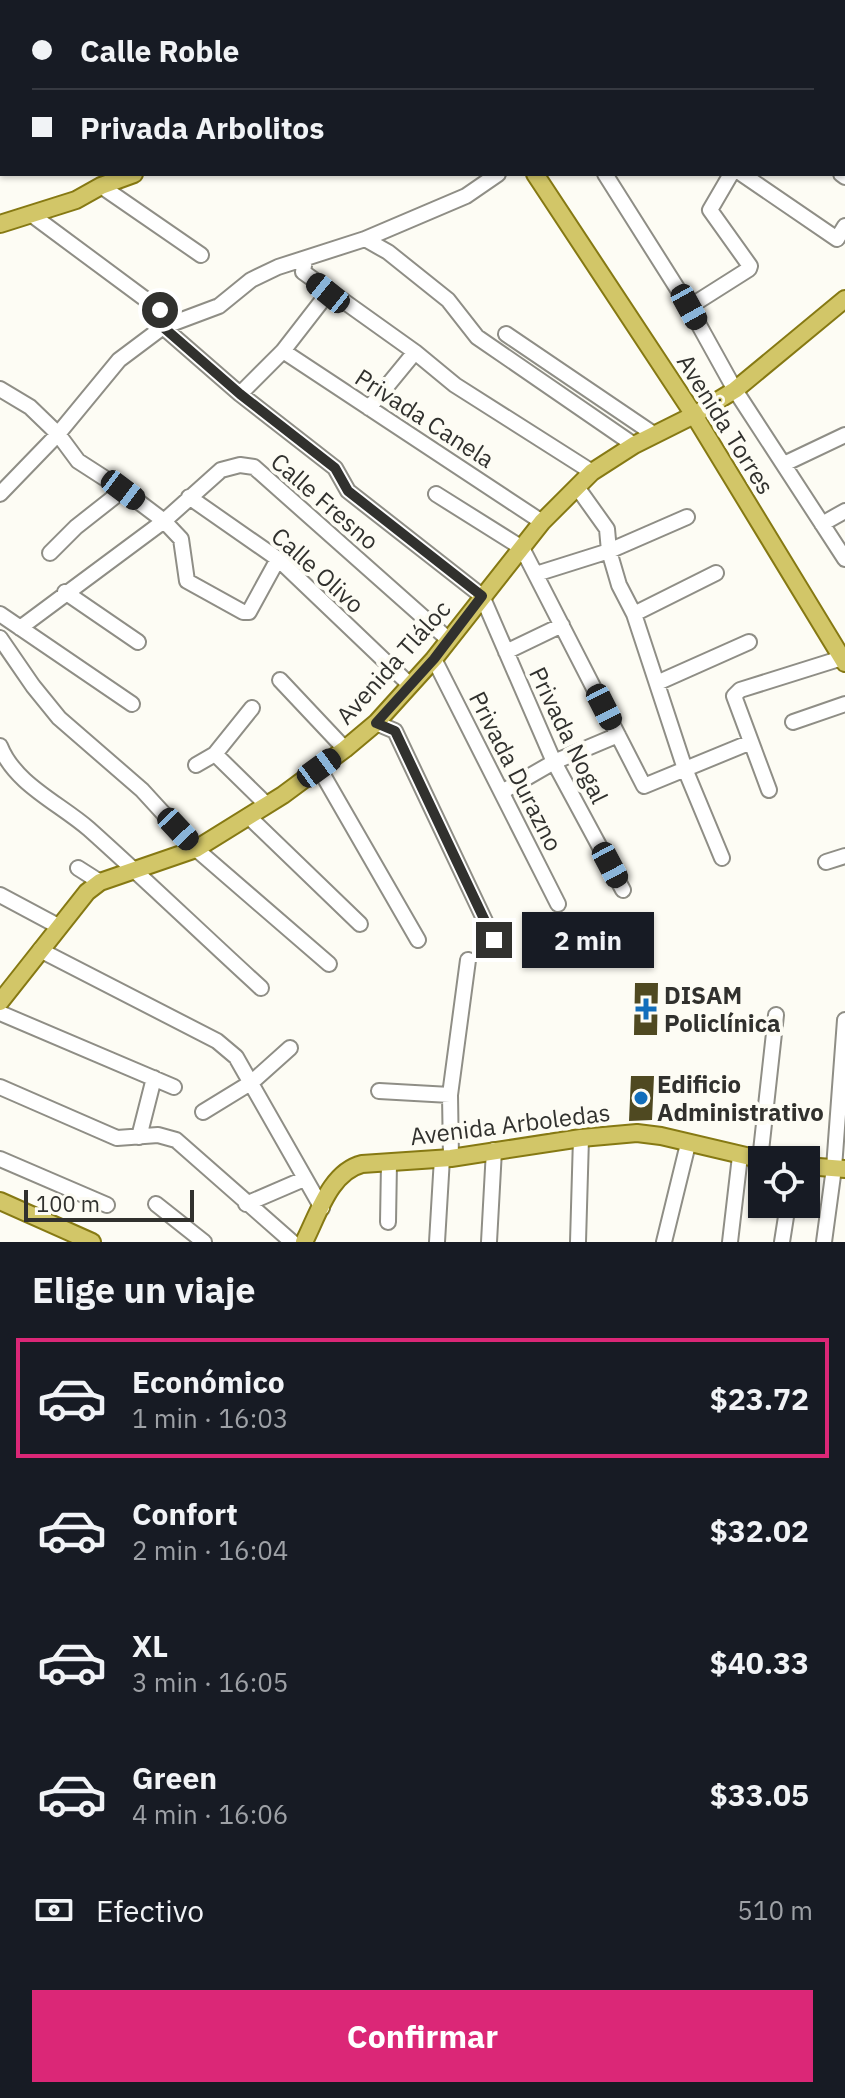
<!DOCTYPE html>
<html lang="es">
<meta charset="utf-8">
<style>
body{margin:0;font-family:"IBM Plex Sans",sans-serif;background:#20242c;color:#f1f3f6;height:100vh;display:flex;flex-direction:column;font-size:30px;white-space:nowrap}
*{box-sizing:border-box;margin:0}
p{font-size:26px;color:#9ea1a6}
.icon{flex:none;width:44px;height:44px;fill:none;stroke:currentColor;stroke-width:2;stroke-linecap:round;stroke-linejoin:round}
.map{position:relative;height:1242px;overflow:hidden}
.panel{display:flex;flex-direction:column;background:#171b24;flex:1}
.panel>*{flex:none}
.guide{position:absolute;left:0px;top:0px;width:846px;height:176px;box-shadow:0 2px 6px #0004;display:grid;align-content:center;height:176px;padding:0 32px;background:#171b24}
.tools{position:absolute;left:748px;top:1146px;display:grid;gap:16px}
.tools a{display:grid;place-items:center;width:72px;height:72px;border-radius:0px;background:#171b24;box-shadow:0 2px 6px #0004;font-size:40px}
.scale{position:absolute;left:24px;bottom:20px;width:170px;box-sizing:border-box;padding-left:8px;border:4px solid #31312e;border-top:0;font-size:22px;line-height:28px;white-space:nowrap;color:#31312e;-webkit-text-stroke:6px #fdfcf4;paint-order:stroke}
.end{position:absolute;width:36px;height:36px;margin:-18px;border:10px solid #31312e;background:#fff;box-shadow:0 0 0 4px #fff}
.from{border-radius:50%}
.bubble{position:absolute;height:56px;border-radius:0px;background:#171b24;box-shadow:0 2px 6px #0004;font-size:26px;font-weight:800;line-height:56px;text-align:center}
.car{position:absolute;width:24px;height:48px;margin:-24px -12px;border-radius:10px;box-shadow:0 0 6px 2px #0007;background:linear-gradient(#222 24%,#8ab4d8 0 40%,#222 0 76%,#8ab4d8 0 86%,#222 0)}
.guide b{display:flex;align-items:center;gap:28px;height:76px;font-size:30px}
.guide b+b{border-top:2px solid #363941}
.guide i{width:20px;height:20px;background:#f1f3f6}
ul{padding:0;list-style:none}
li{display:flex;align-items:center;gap:24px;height:120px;margin:0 16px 12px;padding:0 16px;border:4px solid transparent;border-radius:0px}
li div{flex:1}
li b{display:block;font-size:30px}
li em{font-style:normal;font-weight:800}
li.current{border-color:#db2777}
li>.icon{width:72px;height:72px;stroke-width:1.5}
h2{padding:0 32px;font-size:36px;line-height:96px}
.pay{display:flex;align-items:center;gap:20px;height:88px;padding:0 32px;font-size:30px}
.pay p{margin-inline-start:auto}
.action{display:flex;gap:16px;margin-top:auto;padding:16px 32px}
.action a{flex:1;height:92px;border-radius:0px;background:#db2777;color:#fff;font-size:32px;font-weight:800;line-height:92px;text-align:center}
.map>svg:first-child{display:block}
.building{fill:#4f4921}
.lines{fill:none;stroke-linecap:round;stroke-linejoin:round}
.minor-casing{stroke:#8f8e86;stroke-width:18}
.major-casing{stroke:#867913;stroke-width:20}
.minor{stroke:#fff;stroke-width:14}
.major{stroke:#d2c668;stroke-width:16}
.route{stroke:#31312e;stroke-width:10}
.poi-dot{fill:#126ebb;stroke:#fdfcf4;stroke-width:3}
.labels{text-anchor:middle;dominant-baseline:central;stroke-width:8;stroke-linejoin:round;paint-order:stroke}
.street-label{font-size:24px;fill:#31312e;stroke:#fdfcf4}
.poi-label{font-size:24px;font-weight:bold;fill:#31312e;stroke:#fdfcf4;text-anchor:start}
</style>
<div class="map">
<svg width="845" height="1242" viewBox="0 0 845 1242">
<rect width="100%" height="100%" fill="#fdfcf4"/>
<path class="building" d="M635 983H658L657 1035H634Z
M631 1076H654L652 1120 629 1121Z"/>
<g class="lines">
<defs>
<path id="minor" d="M176 0 177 2
M240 0 241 2
M494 0 495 2
M506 0V2
M580 0V2
M662 0 663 2
M287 2 291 0
M844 64H845
M605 174 689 307 735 390 845 559
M742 174 837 239 845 226
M841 174 845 177
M101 186 201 255
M32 215 160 310 163 327 240 394 335 468 348 491 482 596 554 762 623 890
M365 239 466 196 498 174
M305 259 303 272 415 352 455 385 592 472
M689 307 749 269 750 266 710 210 731 174
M506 334 655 435
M283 351 542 522
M0 389 30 407 58 434 78 461 123 490 164 521 181 539 187 581 243 612H249L278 559
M240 394 283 351 328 293
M369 408 415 352
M784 464 845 435
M577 487 607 529 609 551 619 585 634 614 685 769 722 858
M0 494 58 434 119 360 163 327 219 306 251 280 278 267 365 239 388 252 448 300 477 337 634 445
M436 494 522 548 644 786 751 742
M189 497 278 559 410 685
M822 524 845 511
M50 553 76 527 123 490
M536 574 609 551 687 517
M65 592 138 642
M0 614 132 704
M634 614 716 573
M20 628 164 521 221 470 240 465 254 467 449 640
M0 638 33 686 59 718 142 790 196 849 329 964
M506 652 562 625
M434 659 558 904
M280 680 345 749
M657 683 749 642
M793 722 845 704
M376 723 395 731 494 940
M0 746C15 784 59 803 89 829 147 881 203 935 261 988
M215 754 267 805
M196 765 215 754 252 708
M319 768 418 940
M769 790 734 696 740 690 842 658
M502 792 554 762 618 735
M248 816 360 924
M826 862 845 856
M78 868 100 882
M0 895 58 926
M40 950 217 1041 236 1057 322 1208
M0 1013 174 1087
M0 1087 117 1138 158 1135 176 1140 292 1242
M379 1091 450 1095
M203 1112 252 1082 290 1048
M139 1137 154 1078
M451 1158 450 1095 468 960
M0 1159 107 1205
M760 1160 776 1015
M156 1204 204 1242
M246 1204 304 1179
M388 1222 389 1163
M437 1242 442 1158
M489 1242 494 1150
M578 1242 581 1138
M664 1242 688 1144
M730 1242 740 1156
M782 1242 788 1204
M824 1242 834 1168 845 1020"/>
<path id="major" d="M423 0 424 2
M5 2 7 0
M753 2 759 0
M535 174 694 415 845 663
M0 224 76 200 101 186 134 174
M0 1002 87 892 100 882 196 849 283 795 345 749 376 723 434 659 542 522 592 472 634 445 694 415 735 390 845 299
M806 1166 845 1169
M0 1201 92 1242
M304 1242C318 1215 330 1172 362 1164L451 1158 581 1138 637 1133 661 1136 763 1160"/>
</defs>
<use href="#minor" class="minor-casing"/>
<use href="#major" class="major-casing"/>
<use href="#minor" class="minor"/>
<use href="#major" class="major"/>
</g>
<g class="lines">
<path class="route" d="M160 310 163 327 240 394 335 468 348 491 482 596 434 659 376 723 395 731 494 940"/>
</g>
<g class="poi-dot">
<path d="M642 997h8v8h8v8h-8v8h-8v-8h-8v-8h8z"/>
<circle cx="641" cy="1098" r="8"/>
</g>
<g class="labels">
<g class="street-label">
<text transform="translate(425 418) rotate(33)">Privada Canela</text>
<text transform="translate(726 424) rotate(58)">Avenida Torres</text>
<text transform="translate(325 501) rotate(41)">Calle Fresno</text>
<text transform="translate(318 570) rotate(42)">Calle Olivo</text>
<text transform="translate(393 662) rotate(-48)">Avenida Tláloc</text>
<text transform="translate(569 735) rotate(64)">Privada Nogal</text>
<text transform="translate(516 771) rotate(63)">Privada Durazno</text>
<text transform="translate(510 1124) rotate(-7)">Avenida Arboledas</text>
</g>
<g class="poi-label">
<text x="664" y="995">DISAM<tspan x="664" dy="28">Policlínica</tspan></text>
<text x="657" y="1084">Edificio<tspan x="657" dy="28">Administrativo</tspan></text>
</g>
</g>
</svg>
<div class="tools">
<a><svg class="icon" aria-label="locate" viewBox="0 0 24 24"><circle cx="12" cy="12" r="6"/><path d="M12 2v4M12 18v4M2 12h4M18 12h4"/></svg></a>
</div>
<div class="scale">100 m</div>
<i class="end from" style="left:160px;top:310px"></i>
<i class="end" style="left:494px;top:940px"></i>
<div class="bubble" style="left:522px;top:912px;width:132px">2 min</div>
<i class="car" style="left:328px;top:293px;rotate:309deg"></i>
<i class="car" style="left:689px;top:307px;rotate:151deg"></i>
<i class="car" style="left:123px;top:490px;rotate:127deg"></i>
<i class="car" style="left:604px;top:707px;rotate:153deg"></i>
<i class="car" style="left:319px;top:768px;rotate:54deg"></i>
<i class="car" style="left:178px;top:829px;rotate:137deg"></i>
<i class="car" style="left:610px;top:865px;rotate:152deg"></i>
<div class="guide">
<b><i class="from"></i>Calle Roble</b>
<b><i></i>Privada Arbolitos</b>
</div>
</div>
<section class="panel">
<h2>Elige un viaje</h2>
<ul>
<li class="current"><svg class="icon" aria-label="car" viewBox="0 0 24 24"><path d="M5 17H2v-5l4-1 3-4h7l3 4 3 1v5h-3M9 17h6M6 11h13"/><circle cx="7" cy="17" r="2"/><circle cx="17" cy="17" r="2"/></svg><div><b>Económico</b><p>1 min · 16:03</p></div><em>$23.72</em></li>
<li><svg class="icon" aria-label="car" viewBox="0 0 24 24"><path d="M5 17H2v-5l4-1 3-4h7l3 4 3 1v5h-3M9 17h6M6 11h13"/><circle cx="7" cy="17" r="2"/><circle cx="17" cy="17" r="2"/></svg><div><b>Confort</b><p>2 min · 16:04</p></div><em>$32.02</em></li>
<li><svg class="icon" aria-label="car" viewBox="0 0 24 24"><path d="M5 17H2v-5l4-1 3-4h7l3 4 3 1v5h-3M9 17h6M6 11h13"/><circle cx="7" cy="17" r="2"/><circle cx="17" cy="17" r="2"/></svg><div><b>XL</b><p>3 min · 16:05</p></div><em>$40.33</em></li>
<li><svg class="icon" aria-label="car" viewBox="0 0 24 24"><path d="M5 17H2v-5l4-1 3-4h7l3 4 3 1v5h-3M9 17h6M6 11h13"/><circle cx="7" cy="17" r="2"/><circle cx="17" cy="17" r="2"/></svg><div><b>Green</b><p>4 min · 16:06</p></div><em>$33.05</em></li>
</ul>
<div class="pay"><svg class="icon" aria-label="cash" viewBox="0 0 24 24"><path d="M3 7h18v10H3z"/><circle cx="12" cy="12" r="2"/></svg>Efectivo<p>510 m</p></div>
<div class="action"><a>Confirmar</a></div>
</section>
